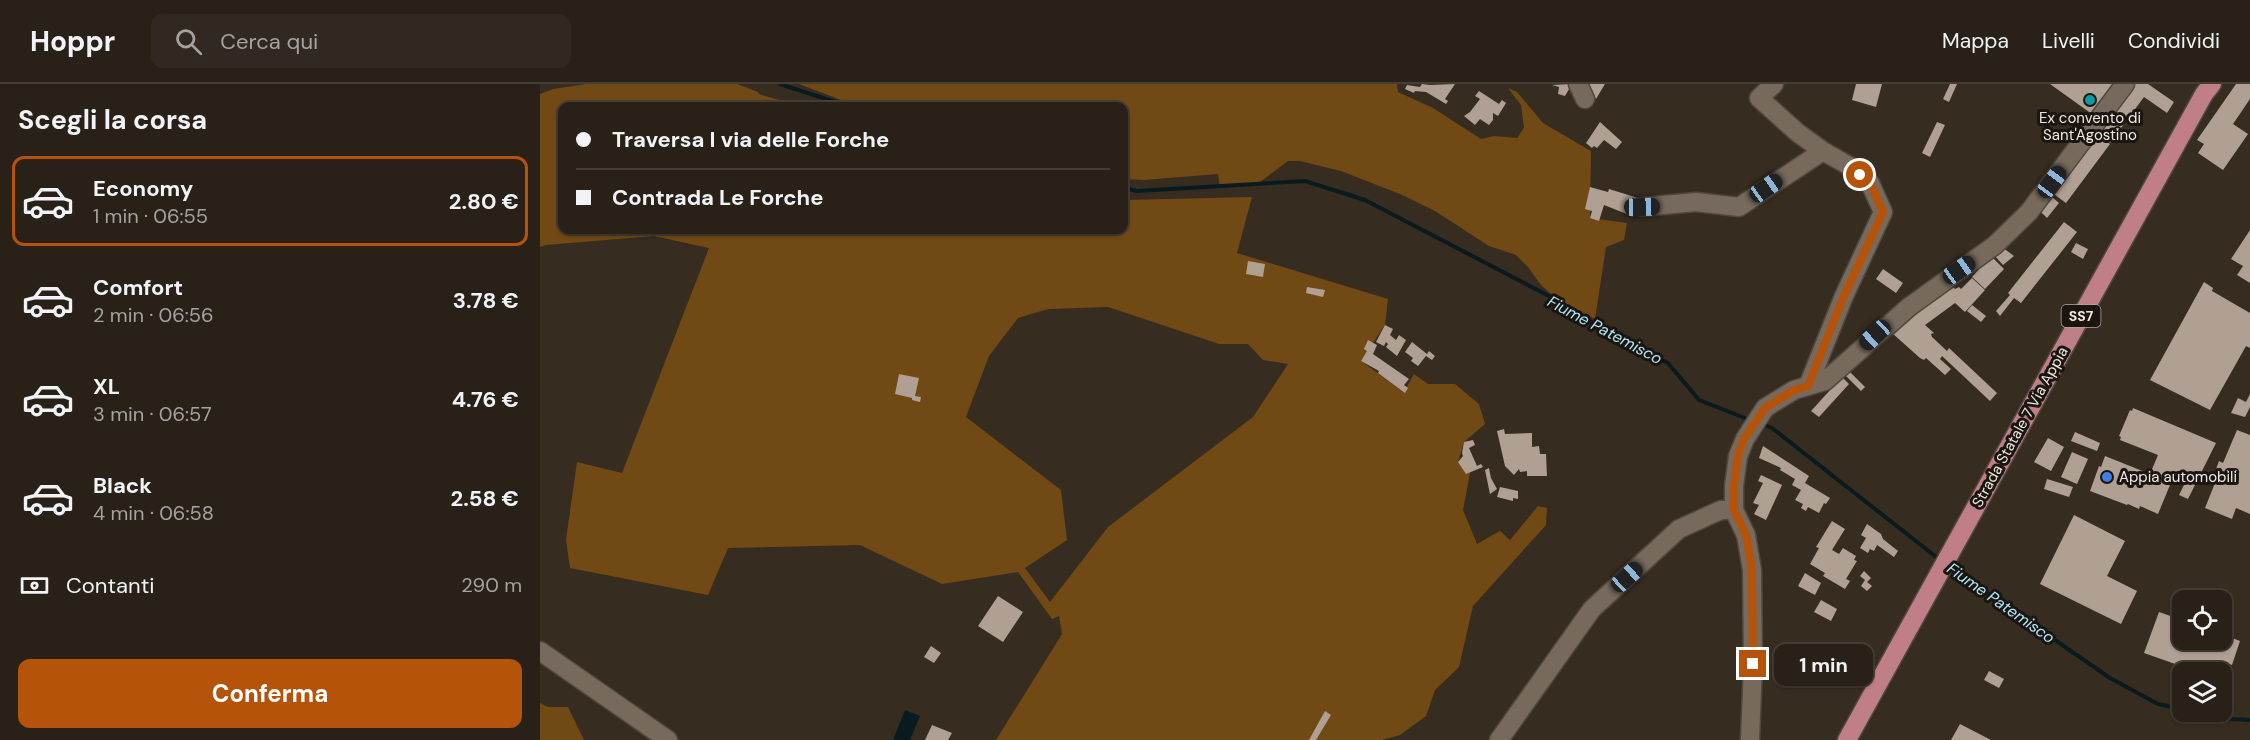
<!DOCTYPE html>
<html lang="it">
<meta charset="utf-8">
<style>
body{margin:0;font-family:"DM Sans",sans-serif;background:#312921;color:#f1f3f6;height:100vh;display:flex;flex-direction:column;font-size:22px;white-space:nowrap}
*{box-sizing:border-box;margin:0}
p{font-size:20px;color:#a5a3a2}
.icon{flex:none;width:33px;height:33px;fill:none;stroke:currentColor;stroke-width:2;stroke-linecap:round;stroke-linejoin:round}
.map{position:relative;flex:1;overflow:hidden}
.side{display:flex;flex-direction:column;background:#292118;width:540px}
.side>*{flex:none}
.guide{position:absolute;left:18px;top:18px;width:570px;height:132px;border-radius:12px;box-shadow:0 2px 4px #0004,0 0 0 2px #453e37;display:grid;align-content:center;height:132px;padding:0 18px;background:#292118}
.controls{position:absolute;left:1632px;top:506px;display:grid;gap:12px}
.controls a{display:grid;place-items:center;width:60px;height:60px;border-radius:12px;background:#292118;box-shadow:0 2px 4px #0004,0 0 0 2px #453e37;font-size:30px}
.end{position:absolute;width:27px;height:27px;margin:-14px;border:8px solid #b45309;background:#fff;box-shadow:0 0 0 3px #fff}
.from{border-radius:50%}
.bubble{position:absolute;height:42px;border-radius:12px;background:#292118;box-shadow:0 2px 4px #0004,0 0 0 2px #453e37;font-size:20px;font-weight:700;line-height:42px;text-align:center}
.car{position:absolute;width:18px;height:36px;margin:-18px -9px;border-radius:8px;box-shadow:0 0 4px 2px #0007;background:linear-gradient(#222 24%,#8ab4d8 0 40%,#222 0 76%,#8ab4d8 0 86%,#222 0)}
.guide b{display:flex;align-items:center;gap:21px;height:57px;font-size:22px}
.guide b+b{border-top:2px solid #453e37}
.guide i{width:15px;height:15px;background:#f1f3f6}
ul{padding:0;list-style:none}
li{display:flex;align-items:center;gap:18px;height:90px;margin:0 12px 9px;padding:0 6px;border:3px solid transparent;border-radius:12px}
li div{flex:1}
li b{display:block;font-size:22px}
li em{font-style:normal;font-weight:700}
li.on{border-color:#b45309}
li>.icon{width:54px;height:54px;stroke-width:1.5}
h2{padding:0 18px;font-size:27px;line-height:72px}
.pay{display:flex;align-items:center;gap:15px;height:66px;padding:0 18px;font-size:22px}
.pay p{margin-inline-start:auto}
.primary-button{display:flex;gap:12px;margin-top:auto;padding:12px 18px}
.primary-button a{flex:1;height:69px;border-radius:12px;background:#b45309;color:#fff;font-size:24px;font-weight:700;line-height:69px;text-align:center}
header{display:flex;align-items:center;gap:36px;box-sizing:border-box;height:84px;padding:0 30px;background:#292118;border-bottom:2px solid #453e37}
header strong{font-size:28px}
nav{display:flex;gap:33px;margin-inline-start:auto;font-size:21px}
.search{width:420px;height:54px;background:#312921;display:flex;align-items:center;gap:15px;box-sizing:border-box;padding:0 21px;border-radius:12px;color:#a5a3a2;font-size:22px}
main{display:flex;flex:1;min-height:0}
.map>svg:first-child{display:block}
.green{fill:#714914;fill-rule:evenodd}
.water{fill:#0a1b20}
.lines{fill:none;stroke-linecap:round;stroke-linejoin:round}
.stream{stroke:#0a1b20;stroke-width:4}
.building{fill:#b09f93}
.minor-casing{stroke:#50473d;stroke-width:21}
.major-casing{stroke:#50473d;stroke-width:21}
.minor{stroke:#776a5c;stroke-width:18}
.major{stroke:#c07e86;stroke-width:18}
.route{stroke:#b45309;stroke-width:8}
.culture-dot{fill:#0f9aa8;stroke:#1a1510;stroke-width:2}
.shop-dot{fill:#3f7fe0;stroke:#1a1510;stroke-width:2}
.labels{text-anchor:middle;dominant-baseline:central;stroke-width:6;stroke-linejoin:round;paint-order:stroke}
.shield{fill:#1a1510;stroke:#b0a9a2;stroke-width:1.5}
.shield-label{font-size:14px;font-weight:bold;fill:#f0e9e1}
.poi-label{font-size:15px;fill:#f0e9e1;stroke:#1a1510}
.street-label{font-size:15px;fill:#f0e9e1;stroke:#1a1510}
.water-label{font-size:16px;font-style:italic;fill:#aee5f6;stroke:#1a1510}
</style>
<header>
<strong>Hoppr</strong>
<div class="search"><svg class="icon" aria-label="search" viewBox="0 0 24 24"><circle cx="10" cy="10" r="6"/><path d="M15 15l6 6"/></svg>Cerca qui</div>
<nav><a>Mappa</a><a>Livelli</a><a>Condividi</a></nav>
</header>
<main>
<section class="side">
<h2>Scegli la corsa</h2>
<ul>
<li class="on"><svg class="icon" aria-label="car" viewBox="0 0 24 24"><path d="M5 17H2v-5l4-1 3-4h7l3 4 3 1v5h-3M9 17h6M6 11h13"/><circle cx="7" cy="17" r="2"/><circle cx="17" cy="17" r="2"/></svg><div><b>Economy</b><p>1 min · 06:55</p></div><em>2.80 €</em></li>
<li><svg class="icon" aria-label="car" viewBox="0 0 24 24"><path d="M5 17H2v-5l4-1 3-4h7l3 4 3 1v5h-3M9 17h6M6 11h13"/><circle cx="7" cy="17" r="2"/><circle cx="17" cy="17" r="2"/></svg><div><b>Comfort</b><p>2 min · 06:56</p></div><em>3.78 €</em></li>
<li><svg class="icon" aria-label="car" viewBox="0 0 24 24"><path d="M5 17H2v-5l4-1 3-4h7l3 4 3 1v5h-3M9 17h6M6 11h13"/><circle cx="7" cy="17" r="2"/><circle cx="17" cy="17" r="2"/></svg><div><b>XL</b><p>3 min · 06:57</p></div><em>4.76 €</em></li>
<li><svg class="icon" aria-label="car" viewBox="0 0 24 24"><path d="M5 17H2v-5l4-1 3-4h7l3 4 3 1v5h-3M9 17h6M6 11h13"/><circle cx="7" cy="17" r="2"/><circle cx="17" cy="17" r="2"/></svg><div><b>Black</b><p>4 min · 06:58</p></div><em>2.58 €</em></li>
</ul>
<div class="pay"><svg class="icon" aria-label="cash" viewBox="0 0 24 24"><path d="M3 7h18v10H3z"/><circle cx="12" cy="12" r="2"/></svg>Contanti<p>290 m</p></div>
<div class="primary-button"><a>Conferma</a></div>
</section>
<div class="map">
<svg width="1710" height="656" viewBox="0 0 1710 656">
<rect width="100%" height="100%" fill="#372c20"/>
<path class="green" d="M46 0H197L218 8 219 10 260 22H22V146H584V116L712 113 697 169 848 215 845 241 821 277 864 308 874 290 888 300H915L939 320 945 340 924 358 918 378 930 389 923 426 937 460 960 447 970 456 998 422 1007 424 1006 441 933 522 919 583 895 606 886 632 860 651 842 656H456L522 550 519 532 512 535 478 488 402 500 320 461 188 464 168 511 30 484 26 456 37 378 82 389 169 164 114 152 6 161 0 163V10L13 5ZM568 223 679 260H708L723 276 748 280 713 333 568 443 510 518 485 484 527 456 521 406 426 333 449 272 478 234 508 225Z
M259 0H857L858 8 893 24 941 55 954 52 977 54 984 44 981 21 968 4 977 8 1003 39 1051 67 1050 134 1087 139 1084 156 1066 163 1055 235 1036 226 1010 209 1001 201 988 183 976 171 949 162 895 127 860 110 801 87 760 77H748L720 98 680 104 678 90 604 96 584 95V22H317Z
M0 619 8 623H28L44 656H0Z"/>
<path class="water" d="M365 626 380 632 370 656H353Z"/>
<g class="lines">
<path class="stream" d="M240 0 308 22
M584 104 597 107 765 97 825 116 1011 213 1081 257 1128 279 1159 316 1210 336
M1220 339 1232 344 1400 476
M1408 482 1570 594 1618 620 1642 625
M1650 627 1688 635 1710 636"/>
</g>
<path class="building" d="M882 0 890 1 915 0 905 15 908 17 906 20 886 8 875 7 874 9 865 5 867 1 880 3Z
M1032 0 1025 12 1018 10 1019 3 1012 1Z
M1045 0H1065L1056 15Z
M1316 0H1342L1336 23 1312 16Z
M1410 0H1417L1409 18 1403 15Z
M1510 0H1579L1556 33Z
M1591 0H1608L1634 18 1627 29 1604 13 1570 59 1555 47Z
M1696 0H1710V15L1693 40 1708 50 1683 86 1658 69 1664 60 1657 56Z
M939 7 959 20 962 16 966 19 958 32 953 29V36L949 41 940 35 935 41 924 32 930 28 940 15 935 12Z
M1060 38 1082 58 1076 65 1064 56 1057 64 1054 62 1052 64 1046 59Z
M1397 38 1405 41 1390 73 1382 69Z
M1556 49 1570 60 1526 119 1511 108Z
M1050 103 1068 108 1069 105 1098 114 1092 132 1064 121 1059 137 1050 134 1052 127 1045 125Z
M1512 113 1519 119 1507 134 1500 127Z
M1524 138 1537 148 1481 219 1474 214 1460 232 1456 227 1470 211 1468 209Z
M1710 146V199L1697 191 1703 182 1691 175Z
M1536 159 1548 165 1543 175 1531 168Z
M1462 163 1474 172 1463 181 1454 171Z
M1451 172 1464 185 1445 205 1432 193Z
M708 177 725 180 723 193 706 190Z
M1343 185 1363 199 1356 209 1336 195Z
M1432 194 1445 206 1425 228 1415 219 1385 241 1394 249 1391 250 1392 253 1407 267 1409 264 1457 309 1450 317 1402 272 1400 275 1411 285 1405 291 1386 274 1384 276 1380 274 1352 249 1360 239 1411 201 1415 205 1419 203 1421 205Z
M1664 198 1673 204 1672 207 1710 229V264L1706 262 1670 326 1610 296Z
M767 203 785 206 783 213 766 209Z
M1432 221 1446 232 1441 238 1427 227Z
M845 241 853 245 850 251 856 256 859 251 866 256 857 272 846 263 848 260 846 258 844 262 836 258Z
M828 256 837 261 833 270 869 295 864 301 868 304 865 309 838 289 839 287 821 277 827 267 824 265Z
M872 258 887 270 889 267 895 272 892 276 886 272 878 282 871 277 873 274 865 268Z
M1308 286 1325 303 1321 307 1304 290Z
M359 290 379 294 375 312 381 313 380 318 372 316V314L355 310Z
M1302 293 1309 300 1279 333 1271 327Z
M1710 310V323L1705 333 1691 329 1698 314 1706 318Z
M1593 324 1676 359 1648 415 1639 411 1647 395 1635 389 1618 430 1600 422 1599 425 1588 420 1587 421 1550 407 1559 382 1561 383 1565 372 1610 390 1618 371 1580 356 1581 353 1579 352 1590 326 1592 327Z
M964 345 965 350 992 349V363L999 362 1000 370H1006L1007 392H987V387L980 388 979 385 974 391 965 382 957 347Z
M1697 346 1710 351V430L1696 424 1692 435 1665 424 1679 389 1675 388 1679 377 1683 379Z
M1535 348 1560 359 1557 367 1531 357Z
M1508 354 1524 363 1511 387 1494 378Z
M933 356 935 361 929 364 937 382 941 380 943 383 926 390 918 378 923 372 922 369 924 358Z
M1223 362 1269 392 1265 399 1290 414 1286 420 1284 419 1279 429 1268 423 1266 427 1261 424 1263 420 1255 416 1261 406 1252 401 1255 395 1240 386 1241 384 1219 374Z
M1532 368 1548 375 1537 400 1521 393Z
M949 384 951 394 957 405 950 410 945 386Z
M1221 391 1242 401 1226 436 1214 430 1219 421 1213 419 1223 399 1218 397Z
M1507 395 1533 403 1529 413 1504 405Z
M960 403 978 407V415L973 414V417L957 413Z
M1534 431 1585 457 1567 492 1597 507 1581 540 1500 500Z
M1292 437 1305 445 1292 466 1299 470 1303 464 1316 472 1314 476 1317 477 1306 495 1310 497 1305 505 1283 492 1285 489 1270 480 1279 464 1276 463Z
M1327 440 1341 450 1343 455 1358 467 1354 473 1337 461 1334 467 1330 465 1328 469 1320 464 1326 454 1321 451Z
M1324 487 1331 494 1327 498 1332 502 1327 507 1321 502 1325 496 1320 492Z
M1265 489 1281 499 1275 511 1258 502Z
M458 512 483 528 463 558 438 542Z
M1281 516 1297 525 1291 537 1274 528Z
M1619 528 1642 536V555H1682V550L1700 557 1692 581 1681 577 1677 588H1658L1604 569Z
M391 562 401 569 394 579 384 573Z
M1449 587 1464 595 1459 604 1444 596Z
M785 627 791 631 776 656H769Z
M1420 640 1451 656H1411Z
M392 641 412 649 408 656H385Z"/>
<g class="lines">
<defs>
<path id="minor" d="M1038 0 1045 15
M1234 0 1219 14 1258 49 1283 67 1311 83 1330 99 1343 128 1304 212 1268 302
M1102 123 1156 118 1199 123 1283 67
M0 567 128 656
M959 656 1052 525 1139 445 1181 426H1194
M1210 656 1213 581 1212 486 1206 451 1194 426V402L1198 372 1205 355 1225 324 1254 306 1285 297 1369 223 1455 161 1489 128 1585 0"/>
<path id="major" d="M1307 656 1664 10 1672 0"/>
</defs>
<use href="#minor" class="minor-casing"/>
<use href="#major" class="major-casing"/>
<use href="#minor" class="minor"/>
<use href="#major" class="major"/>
</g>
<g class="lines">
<path class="route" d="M1213 580 1212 486 1206 451 1194 426V402L1198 372 1204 355 1225 324 1254 306 1268 302 1304 212 1343 128 1330 99 1320 91"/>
</g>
<circle class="culture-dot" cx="1550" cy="16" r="6"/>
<circle class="shop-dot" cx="1567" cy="393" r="6"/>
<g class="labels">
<rect class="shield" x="1521.5" y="221" width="39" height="22" rx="4.5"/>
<g class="shield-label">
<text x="1541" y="232">SS7</text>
</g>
<g class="poi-label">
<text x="1550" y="34">Ex convento di<tspan x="1550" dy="17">Sant'Agostino</tspan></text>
<text x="1579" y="393" text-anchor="start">Appia automobili</text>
</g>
<g class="street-label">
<text transform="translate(1480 343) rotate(-61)">Strada Statale 7 Via Appia</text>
</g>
<g class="water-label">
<text transform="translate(1065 246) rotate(28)">Fiume Patemisco</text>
<text transform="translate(1461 519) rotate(35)">Fiume Patemisco</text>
</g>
</g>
</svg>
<div class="controls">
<a><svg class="icon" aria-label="locate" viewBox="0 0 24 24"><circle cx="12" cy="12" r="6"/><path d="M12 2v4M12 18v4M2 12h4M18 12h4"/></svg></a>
<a><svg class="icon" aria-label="layers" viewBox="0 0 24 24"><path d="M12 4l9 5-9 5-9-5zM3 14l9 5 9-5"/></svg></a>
</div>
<i class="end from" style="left:1320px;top:91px"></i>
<i class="end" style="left:1213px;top:580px"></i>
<div class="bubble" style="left:1234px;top:560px;width:99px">1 min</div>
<i class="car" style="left:1512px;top:98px;rotate:37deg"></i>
<i class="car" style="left:1226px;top:104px;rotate:55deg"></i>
<i class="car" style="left:1102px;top:123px;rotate:89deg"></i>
<i class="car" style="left:1419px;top:186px;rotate:55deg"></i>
<i class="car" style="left:1335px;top:251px;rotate:227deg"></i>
<i class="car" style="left:1087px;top:493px;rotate:48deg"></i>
<div class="guide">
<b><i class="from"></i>Traversa I via delle Forche</b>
<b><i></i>Contrada Le Forche</b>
</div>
</div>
</main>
